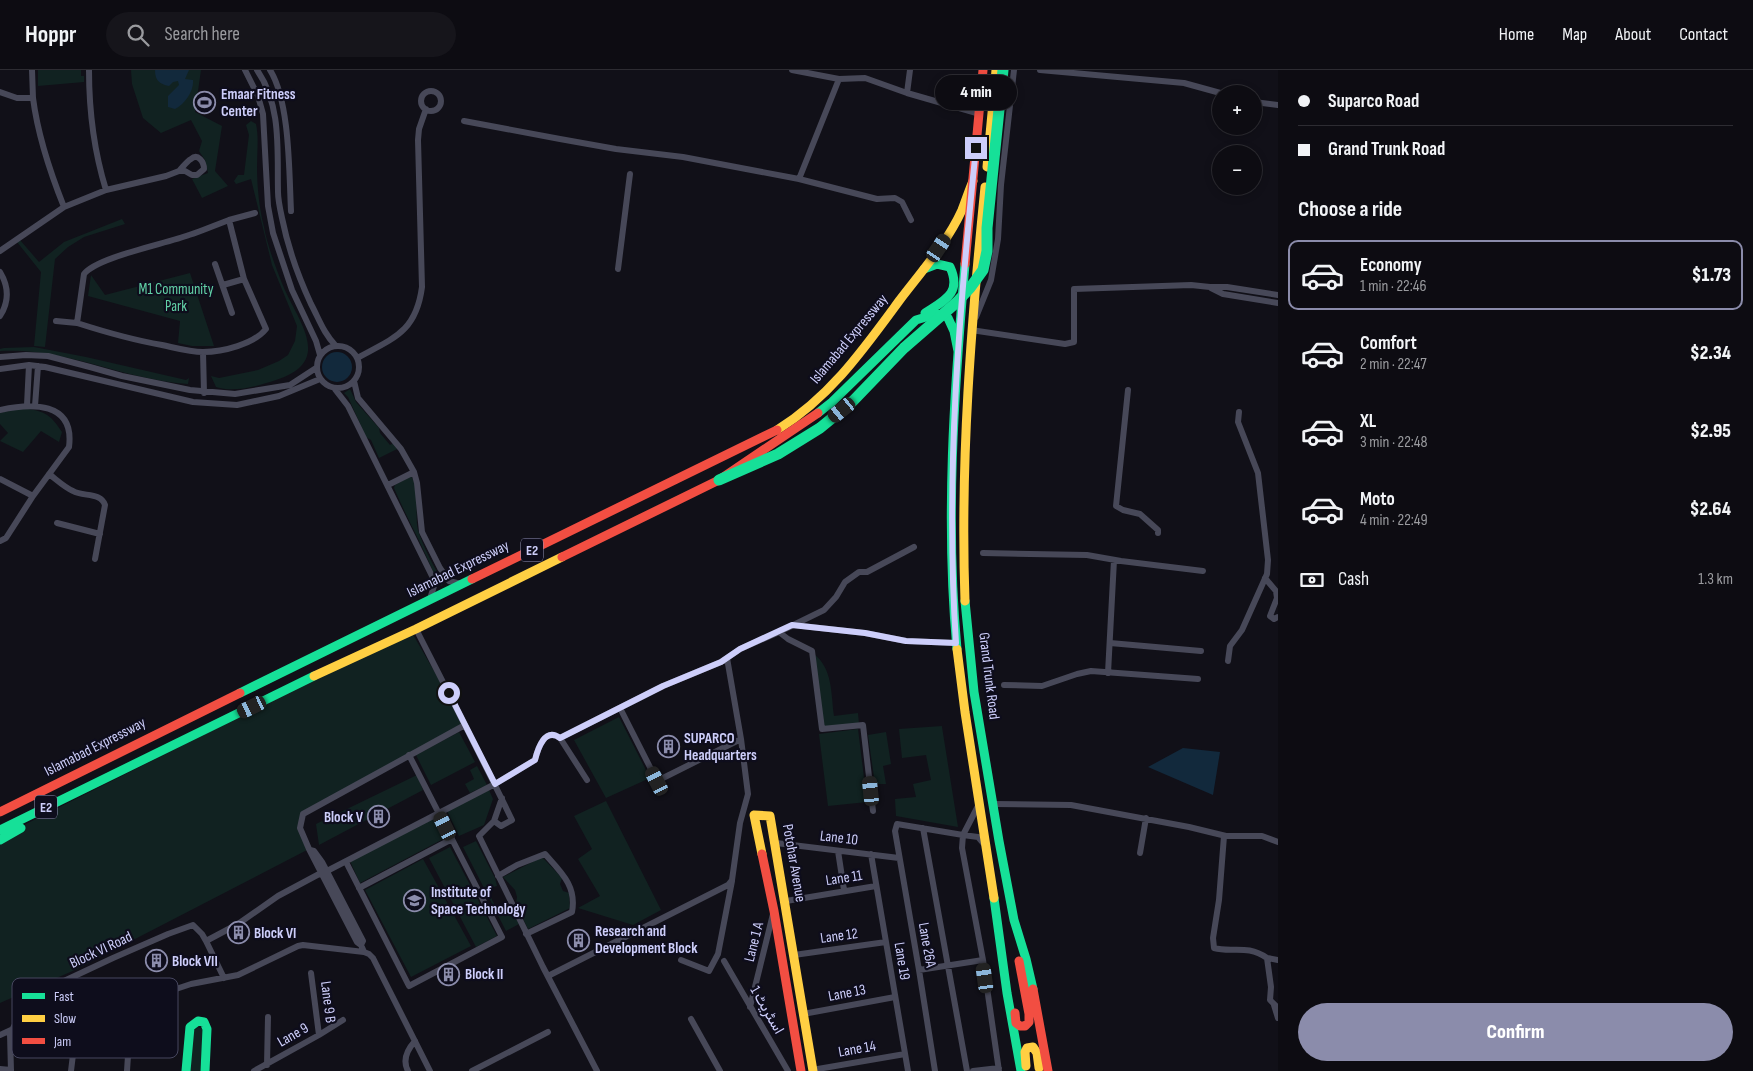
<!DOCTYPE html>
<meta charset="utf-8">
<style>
body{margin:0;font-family:"Sofia Sans Condensed",Vazirmatn,sans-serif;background:#16151b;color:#f1f3f6;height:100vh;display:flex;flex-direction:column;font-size:19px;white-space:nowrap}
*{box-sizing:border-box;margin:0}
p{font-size:16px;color:#9a9b9f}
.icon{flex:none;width:28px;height:28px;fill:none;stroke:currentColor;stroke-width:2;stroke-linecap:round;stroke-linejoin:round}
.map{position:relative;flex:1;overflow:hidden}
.drawer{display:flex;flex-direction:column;background:#0d0c12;width:475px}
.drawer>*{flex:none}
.top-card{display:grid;align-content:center;height:110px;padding:0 20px;background:#0d0c12}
.tools{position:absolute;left:1212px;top:15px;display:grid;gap:10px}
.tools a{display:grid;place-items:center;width:50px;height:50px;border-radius:50%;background:#0d0c12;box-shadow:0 2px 8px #0003,0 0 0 1px #2d2c32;font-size:25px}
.end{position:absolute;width:22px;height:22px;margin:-11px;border:6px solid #cdcefa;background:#111;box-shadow:0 0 0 2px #111}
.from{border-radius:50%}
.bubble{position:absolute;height:35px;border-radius:18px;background:#0d0c12;box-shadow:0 2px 8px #0003,0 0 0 1px #2d2c32;font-size:16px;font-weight:800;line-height:35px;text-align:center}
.car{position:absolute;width:15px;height:30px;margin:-15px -8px;border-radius:6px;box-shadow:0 0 4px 1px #0007;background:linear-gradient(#222 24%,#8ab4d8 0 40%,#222 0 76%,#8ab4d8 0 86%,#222 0)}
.top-card b{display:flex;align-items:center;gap:18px;height:48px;font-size:19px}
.top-card b+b{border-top:1px solid #2d2c32}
.top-card i{width:12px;height:12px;background:#f1f3f6}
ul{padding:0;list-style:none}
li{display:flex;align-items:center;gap:15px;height:70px;margin:0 10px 8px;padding:0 10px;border:2px solid transparent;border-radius:10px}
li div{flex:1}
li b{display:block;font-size:19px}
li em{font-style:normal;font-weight:800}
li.on{border-color:#8b8cab}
li>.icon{width:45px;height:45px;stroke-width:1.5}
h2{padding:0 20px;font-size:22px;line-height:60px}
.pay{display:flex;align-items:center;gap:12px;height:55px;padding:0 20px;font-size:19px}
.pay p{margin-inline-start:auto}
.button{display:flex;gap:10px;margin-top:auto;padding:10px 20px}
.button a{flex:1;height:58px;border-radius:30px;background:#8b8cab;color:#fff;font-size:20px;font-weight:800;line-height:58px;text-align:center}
header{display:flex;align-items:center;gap:30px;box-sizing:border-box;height:70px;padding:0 25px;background:#0d0c12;border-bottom:1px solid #2d2c32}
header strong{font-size:24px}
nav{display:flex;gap:28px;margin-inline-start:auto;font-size:18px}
.search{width:350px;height:45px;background:#16151b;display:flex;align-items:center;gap:12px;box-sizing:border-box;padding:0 18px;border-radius:28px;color:#9a9b9f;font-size:19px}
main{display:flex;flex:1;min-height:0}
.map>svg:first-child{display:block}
.green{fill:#112221}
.water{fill:#12293c}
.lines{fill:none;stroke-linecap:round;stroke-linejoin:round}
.street{stroke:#474858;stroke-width:6}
.fast{stroke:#16e098;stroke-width:9}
.slow{stroke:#ffcf43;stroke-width:9}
.jam{stroke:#f24e42;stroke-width:9}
.fast-bridge{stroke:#16e098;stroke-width:11}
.route{stroke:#cdcefa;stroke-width:6}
.labels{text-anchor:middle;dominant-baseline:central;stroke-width:4.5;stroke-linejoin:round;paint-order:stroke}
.shield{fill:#0e0d1c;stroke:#9494b7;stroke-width:1}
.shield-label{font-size:14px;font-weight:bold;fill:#cdcefa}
.poi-label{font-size:15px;font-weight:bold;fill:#cdcefa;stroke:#0e0d1c;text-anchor:start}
.park-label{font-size:15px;fill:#62d1a7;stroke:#0e0d1c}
.street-label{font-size:15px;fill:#cdcefa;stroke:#0e0d1c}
.key{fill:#0e0d1c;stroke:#47475f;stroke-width:1}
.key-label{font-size:14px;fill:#cdcefa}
</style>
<header>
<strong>Hoppr</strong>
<div class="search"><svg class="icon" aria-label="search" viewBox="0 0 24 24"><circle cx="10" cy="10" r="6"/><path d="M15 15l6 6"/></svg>Search here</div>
<nav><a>Home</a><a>Map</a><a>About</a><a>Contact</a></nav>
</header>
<main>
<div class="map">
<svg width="1278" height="1001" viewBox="0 0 1278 1001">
<rect width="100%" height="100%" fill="#111018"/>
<path class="green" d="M38 0H81V6H84V12L38 16Z
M131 0H201L195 42 222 56 215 101 228 116 202 128 192 109 208 103 205 90 199 81 202 71 191 50 161 63 143 48 132 14Z
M251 51 256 54C259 68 257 82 257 96 257 116 259 137 264 157 267 175 277 201 284 218 300 254 333 292 276 310 258 316 234 323 216 317L211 306 219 308 258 300 279 291 288 285 295 271 297 256 272 195 251 109 236 114 234 111 238 105H244L249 65 246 55Z
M122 149 125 154 84 167 68 177 55 189 45 277 34 276 41 202 17 172 20 170 39 192 64 172Z
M190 203 214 276H192L178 273 180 251 88 226 91 205 105 225Z
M34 277 86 287 186 310 189 308 188 314C125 310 65 277 0 281V279L4 278Z
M350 319 356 332 379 358 380 363 390 375 394 373 397 379 379 388 371 370 366 367 348 327 344 323Z
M22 338C43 341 50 343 62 362L59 372 41 361 23 382 0 371 8 363 0 354V343Z
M411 406C421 421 414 444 418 460 423 477 434 497 443 512L442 516 438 514C426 481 408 451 394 418L395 415Z
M411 561 465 655 300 744 307 780 77 899 0 933V767Z
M814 584C833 599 831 624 834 646L858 643 859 654 824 657Z
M619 647 650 708 606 728 574 670Z
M942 656V657L958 757 896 746 895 729 916 727 913 714 931 710 926 685 902 688 899 659Z
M858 659 867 732 828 736 819 664Z
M459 662 475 692 431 715 416 685Z
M886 662 891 694 883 696 886 714H875L868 665Z
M477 696 487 715 470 723 465 714 474 709 470 700Z
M417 705 423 720 319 775 316 754Z
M489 720 493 729 484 755 459 766 447 741Z
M606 731 661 840 633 855 578 838 600 826 578 789 592 779 574 746Z
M437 747 447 767 360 813 350 791Z
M476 771 495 808 497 816 493 817 490 824C494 836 497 841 511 837L519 854 506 861 463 777Z
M450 777 497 866 476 877 429 788Z
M542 787 562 808 560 814 563 821 569 823 570 838 528 859 516 834 517 827 515 820 503 807Z
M423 789 471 876 411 907 365 820Z
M198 957 204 960 200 1001H190L193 961Z"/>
<path class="water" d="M155 0H189L185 9 193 10C194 21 185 34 175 39L168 37V26L179 15 178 11 173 12 169 16C159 14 155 10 155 0Z
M322 297a15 15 0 1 1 30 0a15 15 0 1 1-30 0Z
M1183 678 1220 682 1213 725 1148 697Z"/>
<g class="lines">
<path class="street" d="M89 0C89 41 94 81 106 120
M245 0 258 26 263 44 268 136 273 163 292 220 316 271 320 285
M257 0C282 36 277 81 278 122 278 130 280 139 282 148 288 178 298 206 311 234 319 249 324 264 336 276
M270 0C290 32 289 102 291 141
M792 0 839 9 865 8 907 23 980 44
M1040 0 1184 13 1224 24
M421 31a10 10 0 1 1 20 0a10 10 0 1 1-20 0Z
M0 22 17 28H33L32 0
M907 23 910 0
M33 28C38 67 50 102 64 137
M1254 32 1278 35
M464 51 560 69 616 79 683 87 799 109 877 129 895 128 902 132 911 150
M799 109 839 9
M229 150 255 143
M0 181 64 137 106 120 166 106 179 101H185L192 105H197L204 99C204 92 198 83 191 89 186 92 183 97 179 101
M215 194 232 243
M618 199 630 104
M0 202C9 217 9 232 0 246
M223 215 244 209 229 150C215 155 202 161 189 165 165 174 97 187 84 204L77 253C105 262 133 270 162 275 176 278 190 282 203 282 223 282 254 274 266 259L244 209
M1211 218 1223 224 1278 233
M976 247 991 210 998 169 1001 115 1014 0
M56 251 77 253
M972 259 971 260 1065 274 1074 272V219L1191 215 1210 217H1227L1278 225
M317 297a21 21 0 1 1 42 0a21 21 0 1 1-42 0Z
M203 282 204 323
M0 287 26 285 48 286 90 297 122 306 190 320 235 324 290 315 316 298
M357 288C394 268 416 262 422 217L418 70 419 59 426 39
M0 299 29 295 45 297 193 332 237 335 279 326 320 309
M354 311 358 328 401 379 414 402 417 413 422 462 440 498 449 511 461 514
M334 318 348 336 433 508 434 516 430 529
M1128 320 1116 436 1123 440 1140 444 1158 460V463
M27 335 29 295
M35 336 38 296
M0 340C31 333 75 331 69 377L33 426 6 468 0 471
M49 404C57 410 64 417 73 421 83 427 101 422 105 435L95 489
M0 409 33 426
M388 415 414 402
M57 453 100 464
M983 483 1087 485 1121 491 1203 501
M1265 508 1276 521 1277 528 1270 546 1274 549 1278 547
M793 555 865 563 906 571 956 573
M416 559C448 622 481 686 512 750L501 756 494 751 502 728
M779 562 824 540 836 527 845 512 859 502H867L914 477
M1110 573 1201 581
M1228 591 1230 576 1242 560 1267 504 1268 490 1258 403 1238 352 1239 342
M1108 603 1114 490
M1004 615 1042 616 1077 604 1091 601 1198 609
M620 638 657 711 741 669 727 588
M560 668 663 616 721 592 740 579 779 562 788 569 812 581 822 659 863 655 873 741
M993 734 1071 735 1189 757 1226 766H1262L1278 772
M978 736 963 765 978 767 984 774
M494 751 479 766 543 897 597 1001
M923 758 967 1001
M1224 766 1219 830 1213 868 1214 878C1232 883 1247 874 1267 888L1271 917 1270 930 1278 938
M776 773 899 788
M310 780 314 781 322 792 363 871 361 875 364 882 369 884 373 888 430 1001
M838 781 844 820
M1140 783 1146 748
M871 784 908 1001
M346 792 409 916 502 867 409 685
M327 801 495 714 535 690C538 678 545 657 560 668L587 710
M321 803 278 826 238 854 206 871 202 864 193 855 168 864 113 888 49 918 38 927 31 948 30 974 35 980 44 975 67 951 81 945 119 938 191 914 238 905 298 876 303 875 364 882
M498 806 517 795 545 784C561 802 577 816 572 842L526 864
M359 818 452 769
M786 831 876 816
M206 871 224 908
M361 875 357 872 309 779 300 758 303 744 465 655
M794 885 886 872
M1267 888 1278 890
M681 890 709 901 718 884 732 811
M724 891 788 1001
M919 900 983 890
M311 903 319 965
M548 906 728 815 732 810 740 753 748 724 741 669
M1274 935 1278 948
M750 937 773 844
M803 944 895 927
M691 949 720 1001
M0 965 11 960
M267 995 268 947
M0 999 11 1000
M812 1000 905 984
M11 1001 10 964 20 945
M71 1001 76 960
M127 1001 130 955
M254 1001 319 965 343 950
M408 1001C402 990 407 980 415 971
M472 1001 548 962
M935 1001 919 900 895 761 897 754 963 765 962 778 983 890 999 1001
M973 1001 999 998"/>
<path class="fast" d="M924 199 937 194 950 197C962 223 945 230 925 243
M818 343 832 332 916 250 936 244 943 245 948 248 954 261 958 281
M965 531 974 622 999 771 1014 850 1026 889 1033 919
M957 579C945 451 954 322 965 194
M240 623 472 509
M0 760 314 606
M0 770 21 758
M994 828 1007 923 1021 1001
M186 1001 190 957 198 951 204 952 207 959 205 1001"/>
<path class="slow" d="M987 97 996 0
M777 360C830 327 863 280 899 231 921 202 947 173 962 140 966 130 969 120 973 111
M965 531C960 392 971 255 985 117
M957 579 965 642 994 828
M314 606 416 559 562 487
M762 784 754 745 770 746 813 1001
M1026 996 1025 982 1027 978 1033 977 1037 983 1039 998"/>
<path class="jam" d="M965 194 983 0
M562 487 719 410 818 343
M472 509 777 360
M0 742 240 623
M762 784 774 841 801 1001
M1033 919 1048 1001
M1015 943 1016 953 1020 956H1025L1029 952V944L1019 891"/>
<path class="fast-bridge" d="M719 410 778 384 820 358 853 331 904 278 957 232 970 218 983 200 987 181V158L1003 0"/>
</g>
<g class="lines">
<path class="route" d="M449 623 495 714 535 690C538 678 545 657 560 668L663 616 721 592 740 579 792 555 865 563 906 571 956 573C945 407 959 242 976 78"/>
</g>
<defs>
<symbol id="stadium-ring" viewBox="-11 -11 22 22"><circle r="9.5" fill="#0e0d1c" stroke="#8b8cab" stroke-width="1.5"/><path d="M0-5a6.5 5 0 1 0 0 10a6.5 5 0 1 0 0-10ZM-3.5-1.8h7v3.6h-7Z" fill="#8b8cab"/></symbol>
<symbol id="building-ring" viewBox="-11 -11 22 22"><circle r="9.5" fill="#0e0d1c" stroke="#8b8cab" stroke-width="1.5"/><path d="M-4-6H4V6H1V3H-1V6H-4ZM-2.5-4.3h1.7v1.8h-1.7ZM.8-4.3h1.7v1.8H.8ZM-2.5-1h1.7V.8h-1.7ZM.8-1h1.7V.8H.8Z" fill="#8b8cab"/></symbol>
<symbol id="university-ring" viewBox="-11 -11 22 22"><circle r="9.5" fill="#0e0d1c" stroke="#8b8cab" stroke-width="1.5"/><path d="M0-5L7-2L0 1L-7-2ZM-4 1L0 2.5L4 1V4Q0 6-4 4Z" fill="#8b8cab"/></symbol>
</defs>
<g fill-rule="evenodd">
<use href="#stadium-ring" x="192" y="20" width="25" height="25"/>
<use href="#building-ring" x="656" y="664" width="25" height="25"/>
<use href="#building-ring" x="366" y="734" width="25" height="25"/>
<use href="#university-ring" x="402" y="818" width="25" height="25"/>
<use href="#building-ring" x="226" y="850" width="25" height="25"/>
<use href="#building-ring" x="566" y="858" width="25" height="25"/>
<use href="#building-ring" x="144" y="878" width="25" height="25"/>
<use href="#building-ring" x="436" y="892" width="25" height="25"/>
</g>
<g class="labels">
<g class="shield">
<rect x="521" y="468.5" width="22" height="23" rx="4"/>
<rect x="35" y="725.5" width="22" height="23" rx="4"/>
</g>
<g class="shield-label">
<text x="532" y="480">E2</text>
<text x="46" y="737">E2</text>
</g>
<g class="poi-label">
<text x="221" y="24">Emaar Fitness<tspan x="221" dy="17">Center</tspan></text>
<text x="684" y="668">SUPARCO<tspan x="684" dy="17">Headquarters</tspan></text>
<text x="363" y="747" text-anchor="end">Block V</text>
<text x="431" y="822">Institute of<tspan x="431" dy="17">Space Technology</tspan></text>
<text x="595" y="861">Research and<tspan x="595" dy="17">Development Block</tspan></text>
<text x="254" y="863">Block VI</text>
<text x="172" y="891">Block VII</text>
<text x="465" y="904">Block II</text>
</g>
<g class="park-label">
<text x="176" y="219">M1 Community<tspan x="176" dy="17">Park</tspan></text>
</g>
<g class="street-label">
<text transform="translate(849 269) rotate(-50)">Islamabad Expressway</text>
<text transform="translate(458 499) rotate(-26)">Islamabad Expressway</text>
<text transform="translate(989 606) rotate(83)">Grand Trunk Road</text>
<text transform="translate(95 677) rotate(-27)">Islamabad Expressway</text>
<text transform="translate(839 768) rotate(7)">Lane 10</text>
<text transform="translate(794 793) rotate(80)">Potohar Avenue</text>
<text transform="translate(844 808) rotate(-9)">Lane 11</text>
<text transform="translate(839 866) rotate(-8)">Lane 12</text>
<text transform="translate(754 872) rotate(-76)">Lane 1 A</text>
<text transform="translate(927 875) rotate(80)">Lane 26A</text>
<text transform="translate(101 880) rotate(-25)">Block VI Road</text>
<text transform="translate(902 891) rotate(81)">Lane 19</text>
<text transform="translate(847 923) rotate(-11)">Lane 13</text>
<text transform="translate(328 932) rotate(83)">Lane 9 B</text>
<text transform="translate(767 940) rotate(60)">اسٹریٹ 1</text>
<text transform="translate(293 965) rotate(-30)">Lane 9</text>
<text transform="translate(857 979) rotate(-10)">Lane 14</text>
</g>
</g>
<rect x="12" y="908" width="166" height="80" rx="8" class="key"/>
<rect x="22" y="923" width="23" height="6" fill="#16e098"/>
<rect x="22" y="945" width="23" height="7" fill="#ffcf43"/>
<rect x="22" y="968" width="23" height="6" fill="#f24e42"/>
<g class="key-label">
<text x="54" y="931">Fast</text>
<text x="54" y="953">Slow</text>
<text x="54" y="976">Jam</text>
</g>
</svg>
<div class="tools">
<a>+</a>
<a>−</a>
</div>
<i class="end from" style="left:449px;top:623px"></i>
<i class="end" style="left:976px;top:78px"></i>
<div class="bubble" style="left:935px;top:5px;width:82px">4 min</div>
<i class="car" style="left:939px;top:178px;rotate:34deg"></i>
<i class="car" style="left:842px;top:340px;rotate:231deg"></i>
<i class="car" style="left:252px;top:637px;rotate:244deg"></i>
<i class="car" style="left:657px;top:711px;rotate:333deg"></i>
<i class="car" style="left:871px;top:721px;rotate:354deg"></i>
<i class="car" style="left:445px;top:756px;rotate:334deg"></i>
<i class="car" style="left:985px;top:908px;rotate:352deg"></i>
</div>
<section class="drawer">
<div class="top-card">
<b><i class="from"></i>Suparco Road</b>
<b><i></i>Grand Trunk Road</b>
</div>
<h2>Choose a ride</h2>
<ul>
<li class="on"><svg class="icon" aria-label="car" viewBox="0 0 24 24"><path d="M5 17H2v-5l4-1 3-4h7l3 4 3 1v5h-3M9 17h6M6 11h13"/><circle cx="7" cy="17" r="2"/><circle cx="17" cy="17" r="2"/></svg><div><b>Economy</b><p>1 min · 22:46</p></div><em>$1.73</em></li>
<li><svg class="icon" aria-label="car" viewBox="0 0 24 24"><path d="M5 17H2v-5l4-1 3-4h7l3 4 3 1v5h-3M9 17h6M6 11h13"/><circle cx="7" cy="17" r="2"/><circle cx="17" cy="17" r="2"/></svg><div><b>Comfort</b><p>2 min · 22:47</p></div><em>$2.34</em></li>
<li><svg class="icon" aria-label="car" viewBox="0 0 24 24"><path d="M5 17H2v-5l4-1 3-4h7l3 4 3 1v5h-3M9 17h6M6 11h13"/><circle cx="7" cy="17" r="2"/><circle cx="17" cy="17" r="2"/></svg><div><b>XL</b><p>3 min · 22:48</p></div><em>$2.95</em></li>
<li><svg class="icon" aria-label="car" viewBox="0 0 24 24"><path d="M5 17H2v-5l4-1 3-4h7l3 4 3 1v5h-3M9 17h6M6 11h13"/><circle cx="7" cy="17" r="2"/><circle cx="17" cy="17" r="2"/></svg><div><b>Moto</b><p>4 min · 22:49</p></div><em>$2.64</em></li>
</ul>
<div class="pay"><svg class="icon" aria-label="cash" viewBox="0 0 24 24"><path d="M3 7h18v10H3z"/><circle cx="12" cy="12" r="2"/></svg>Cash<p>1.3 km</p></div>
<div class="button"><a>Confirm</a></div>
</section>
</main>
